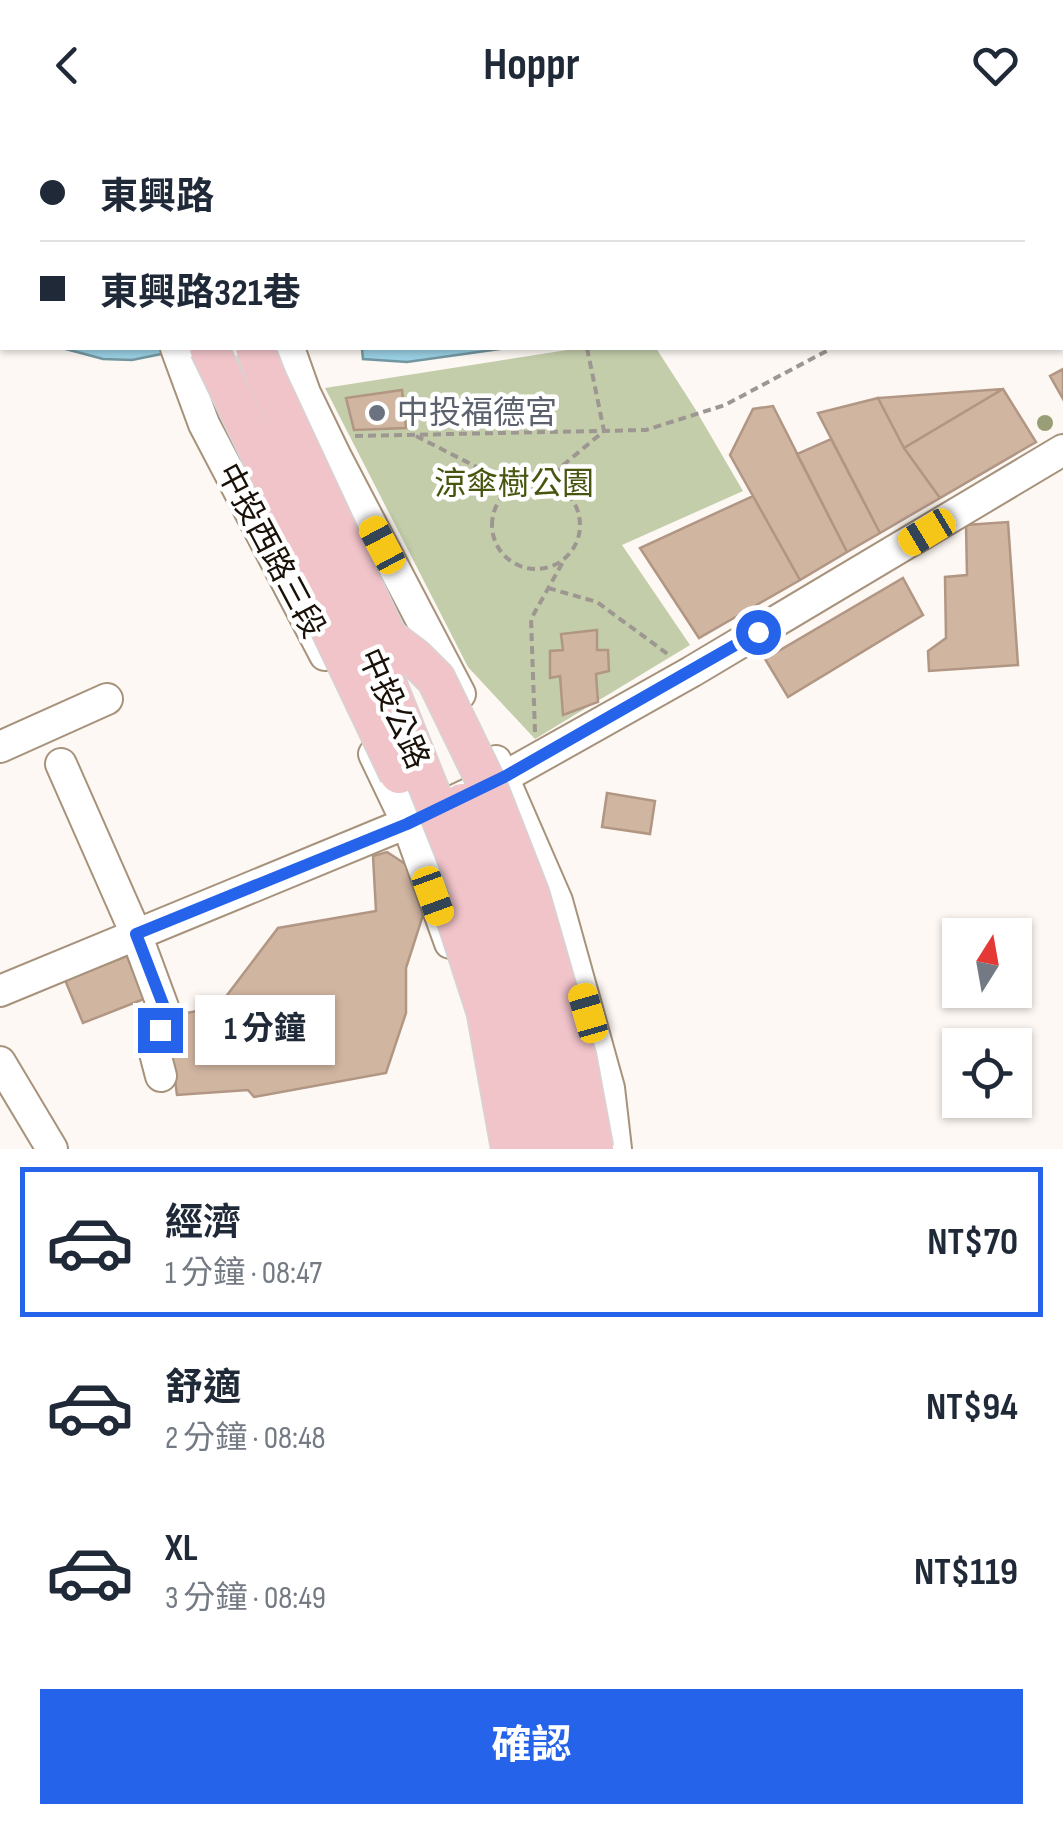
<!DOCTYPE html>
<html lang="zh-TW">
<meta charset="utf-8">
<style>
body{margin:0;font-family:"Sofia Sans Condensed","Noto Sans TC",sans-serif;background:#f2f2f3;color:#1f2937;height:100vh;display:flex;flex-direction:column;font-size:38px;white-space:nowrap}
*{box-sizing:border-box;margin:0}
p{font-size:32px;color:#747a83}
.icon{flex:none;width:55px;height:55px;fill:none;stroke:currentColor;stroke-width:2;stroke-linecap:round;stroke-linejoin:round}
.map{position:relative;height:1019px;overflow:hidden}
.sheet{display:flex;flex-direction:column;background:#fff;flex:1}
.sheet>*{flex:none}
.guide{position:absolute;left:0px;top:0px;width:1065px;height:220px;box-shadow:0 2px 8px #0004;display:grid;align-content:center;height:220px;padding:0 40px;background:#fff}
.needle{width:65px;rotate:11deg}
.buttons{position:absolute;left:942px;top:788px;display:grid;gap:20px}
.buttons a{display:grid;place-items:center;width:90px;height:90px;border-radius:0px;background:#fff;box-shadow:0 2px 8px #0004;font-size:50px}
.end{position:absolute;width:45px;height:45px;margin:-22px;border:12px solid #2563eb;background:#fff;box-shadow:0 0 0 5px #fff}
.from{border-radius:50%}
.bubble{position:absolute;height:70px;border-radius:0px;background:#fff;box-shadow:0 2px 8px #0004;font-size:32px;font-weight:700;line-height:70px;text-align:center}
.car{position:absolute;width:30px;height:60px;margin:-30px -15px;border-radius:12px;box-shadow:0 0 8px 2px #0007;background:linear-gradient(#f5c518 24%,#345 0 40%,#f5c518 0 76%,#345 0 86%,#f5c518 0)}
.guide b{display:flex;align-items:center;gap:35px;height:95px;font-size:38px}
.guide b+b{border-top:2px solid #e0e1e3}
.guide i{width:25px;height:25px;background:#1f2937}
ul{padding:18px 0 0;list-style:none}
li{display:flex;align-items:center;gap:30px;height:150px;margin:0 20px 15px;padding:0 20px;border:5px solid transparent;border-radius:0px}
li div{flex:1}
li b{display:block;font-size:38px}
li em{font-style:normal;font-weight:700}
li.selected{border-color:#2563eb}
li>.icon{width:90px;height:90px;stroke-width:1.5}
.cta{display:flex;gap:20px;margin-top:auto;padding:20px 40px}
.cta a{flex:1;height:115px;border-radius:0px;background:#2563eb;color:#fff;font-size:40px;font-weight:700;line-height:115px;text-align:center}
header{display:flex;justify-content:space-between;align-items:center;height:130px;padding:0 40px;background:#fff;font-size:45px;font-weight:700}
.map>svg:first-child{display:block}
.green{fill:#c3cdaa}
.water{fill:#99d0e3;stroke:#7397a1;stroke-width:2.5}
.building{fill:#d0b5a1;stroke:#b19684;stroke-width:2.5}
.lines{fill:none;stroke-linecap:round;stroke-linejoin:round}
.minor-casing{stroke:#a7927b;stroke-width:34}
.major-casing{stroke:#d6d4d3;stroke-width:41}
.path{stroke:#9e9791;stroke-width:4;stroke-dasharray:8 5;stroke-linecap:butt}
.minor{stroke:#fff;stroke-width:30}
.major{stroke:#f1c4ca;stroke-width:38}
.major-bridge-casing{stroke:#d6d4d3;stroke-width:41;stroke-linecap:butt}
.major-bridge{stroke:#f1c4ca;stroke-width:38}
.tree{fill:#999e76}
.route{stroke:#2563eb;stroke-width:12}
.worship-dot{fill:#6b7280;stroke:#fff;stroke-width:4}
.labels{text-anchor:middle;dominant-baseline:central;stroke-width:9;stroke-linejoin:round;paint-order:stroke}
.worship-label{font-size:32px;fill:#5b616d;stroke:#fff;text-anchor:start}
.park-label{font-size:32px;fill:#47550f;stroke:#fff}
.street-label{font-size:32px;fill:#191108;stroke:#fff}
</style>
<header><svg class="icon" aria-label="back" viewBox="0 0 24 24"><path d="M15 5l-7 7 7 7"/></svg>Hoppr<svg class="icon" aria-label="heart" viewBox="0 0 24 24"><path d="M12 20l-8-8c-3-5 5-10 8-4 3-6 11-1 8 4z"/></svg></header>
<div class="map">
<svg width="1063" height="1019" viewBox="0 0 1063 1019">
<rect width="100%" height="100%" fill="#fdf8f3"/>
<path class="green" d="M237 0H786L782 2H238Z
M580 218H656L694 277 743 361 622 415 690 515 535 609 468 537 325 258Z"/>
<path class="water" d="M62 218H191L132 230 103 229Z
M380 218H507L407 232 363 229 362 219Z"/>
<path class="building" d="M1063 239V269L1050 246Z
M1003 259 904 318 878 268Z
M1003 259 1036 312 940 368 904 318Z
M402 260 406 298 354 300 346 268Z
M878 268 904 318 940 368 880 403 818 283Z
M773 276 847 422 800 450 730 325 753 279Z
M831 309 880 403 847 422 797 324Z
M753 366 800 450 699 508 640 418Z
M1008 392 1018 535 929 541 928 521 946 508 945 447 967 445 966 395Z
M903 448 923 485 788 567 765 529Z
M597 500V520H608L609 541 596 544 598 572 563 585 560 546 550 548V521L563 520 561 504Z
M607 663 655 671 650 704 602 697Z
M387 722 410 737 425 779 406 838V883L386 943 254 967 248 960 177 965 172 927 181 884 218 877 278 798 376 781 373 726Z
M127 826 144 869 83 893 65 850Z"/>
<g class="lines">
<defs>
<path id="minor" d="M110 0V2
M224 0V2
M1062 94 1063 93
M176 218 204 294 325 525
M289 218 305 263 336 327 460 564
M0 617 107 569
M374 624 407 693 450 813
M496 631 557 771 609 958 616 1019
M61 634 136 804 163 877 155 923 161 946
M0 861 407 693 504 647 691 542 1063 320
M0 932 52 1019"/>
<path id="major" d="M144 0V2
M186 0 187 2"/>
</defs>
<use href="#minor" class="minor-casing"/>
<use href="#major" class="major-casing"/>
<path class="path" d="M379 0 383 2
M572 2 574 0
M740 2 743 0
M1059 2 1061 0
M355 306 646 300 725 275 832 218
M416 306 514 356
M492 395a44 44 0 1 1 88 0a44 44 0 1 1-88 0Z
M543 352 604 301 587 218
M548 458 597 472 669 525
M535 602 531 489 564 430"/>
<use href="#minor" class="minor"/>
<use href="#major" class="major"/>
<defs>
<path id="major-bridge" d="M209 218 287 380 384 546 514 872 535 1019
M255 218 267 249 390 513
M324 486 399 644
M386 506 415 528 436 549 487 654 530 764 577 927 594 1019
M462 673C491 741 520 810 539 882 550 927 557 973 562 1019
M454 783 486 882 510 1016"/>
</defs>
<use href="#major-bridge" class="major-bridge-casing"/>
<use href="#major-bridge" class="major-bridge"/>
</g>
<circle class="tree" cx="1045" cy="293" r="8"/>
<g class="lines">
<path class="route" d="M160 900 164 877 136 804 407 694 504 647 758 502"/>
</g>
<circle class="worship-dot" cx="377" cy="283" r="10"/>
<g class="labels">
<g class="worship-label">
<text x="397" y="283">中投福德宮</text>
</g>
<g class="park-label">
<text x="514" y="354">涼傘樹公園</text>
</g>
<g class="street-label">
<text transform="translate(270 421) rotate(62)">中投西路三段</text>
<text transform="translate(393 579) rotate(66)">中投公路</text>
</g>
</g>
</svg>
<div class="buttons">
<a><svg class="needle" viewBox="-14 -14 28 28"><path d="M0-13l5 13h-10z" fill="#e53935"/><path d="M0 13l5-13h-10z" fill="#747a83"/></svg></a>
<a><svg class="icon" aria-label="locate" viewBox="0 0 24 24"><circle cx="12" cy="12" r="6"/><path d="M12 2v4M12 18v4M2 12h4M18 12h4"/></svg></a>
</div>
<i class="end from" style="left:758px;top:502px"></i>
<i class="end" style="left:160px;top:900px"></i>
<div class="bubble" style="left:195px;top:865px;width:140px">1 分鐘</div>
<i class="car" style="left:927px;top:402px;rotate:239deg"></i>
<i class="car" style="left:382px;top:415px;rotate:332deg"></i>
<i class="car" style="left:433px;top:766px;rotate:160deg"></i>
<i class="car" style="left:588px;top:883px;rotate:344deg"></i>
<div class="guide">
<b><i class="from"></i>東興路</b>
<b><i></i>東興路321巷</b>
</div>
</div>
<section class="sheet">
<ul>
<li class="selected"><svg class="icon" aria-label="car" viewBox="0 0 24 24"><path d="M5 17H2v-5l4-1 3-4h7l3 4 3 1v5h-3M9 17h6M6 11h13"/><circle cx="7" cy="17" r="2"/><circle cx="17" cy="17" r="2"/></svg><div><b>經濟</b><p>1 分鐘 · 08:47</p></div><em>NT$70</em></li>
<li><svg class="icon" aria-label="car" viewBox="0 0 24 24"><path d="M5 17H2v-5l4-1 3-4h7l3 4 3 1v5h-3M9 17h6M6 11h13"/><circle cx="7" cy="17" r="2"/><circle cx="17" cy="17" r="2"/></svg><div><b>舒適</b><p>2 分鐘 · 08:48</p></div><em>NT$94</em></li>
<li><svg class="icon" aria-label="car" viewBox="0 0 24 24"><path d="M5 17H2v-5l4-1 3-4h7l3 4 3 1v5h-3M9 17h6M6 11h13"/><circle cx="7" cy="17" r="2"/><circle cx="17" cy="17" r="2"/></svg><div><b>XL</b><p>3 分鐘 · 08:49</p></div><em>NT$119</em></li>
</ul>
<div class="cta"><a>確認</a></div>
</section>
